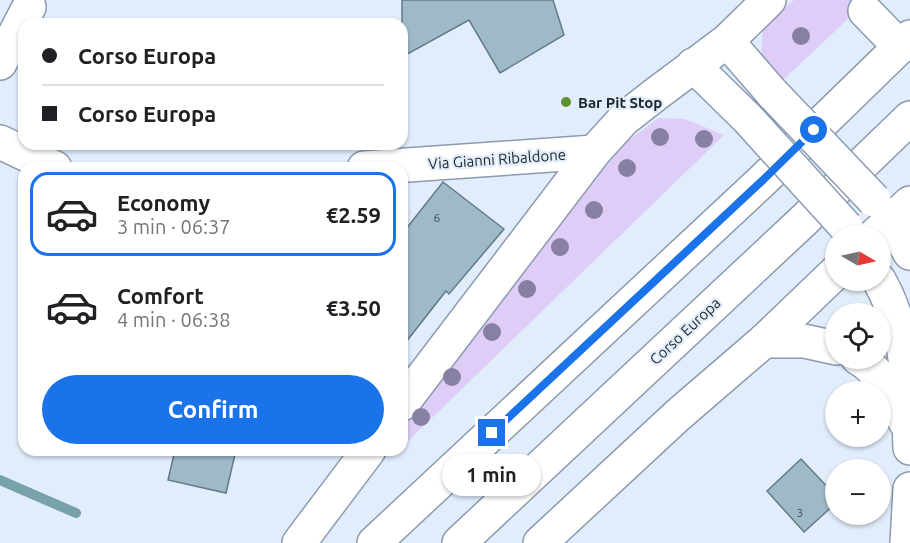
<!DOCTYPE html>
<meta charset="utf-8">
<style>
body{margin:0;font-family:Ubuntu,sans-serif;background:#f6f6f6;color:#202124;height:100vh;display:flex;flex-direction:column;font-size:22px;white-space:nowrap}
*{box-sizing:border-box;margin:0}
p{font-size:20px;color:#757577}
.icon{flex:none;width:33px;height:33px;fill:none;stroke:currentColor;stroke-width:2;stroke-linecap:round;stroke-linejoin:round}
.map{position:relative;flex:1;overflow:hidden}
.details{position:absolute;left:18px;top:162px;width:390px;height:294px;display:flex;flex-direction:column;background:#fff;border-radius:18px;box-shadow:0 2px 4px #0004}
.details>*{flex:none}
.guide{position:absolute;left:18px;top:18px;width:390px;height:132px;border-radius:18px;box-shadow:0 2px 4px #0004;display:grid;align-content:center;height:132px;padding:0 24px;background:#fff}
.needle{width:39px;rotate:99deg}
.buttons{position:absolute;left:825px;top:225px;display:grid;gap:12px}
.buttons a{display:grid;place-items:center;width:66px;height:66px;border-radius:50%;background:#fff;box-shadow:0 2px 4px #0004;font-size:30px}
.end{position:absolute;width:27px;height:27px;margin:-14px;border:8px solid #1a73e8;background:#fff;box-shadow:0 0 0 3px #fff}
.from{border-radius:50%}
.bubble{position:absolute;height:42px;border-radius:21px;background:#fff;box-shadow:0 2px 4px #0004;font-size:20px;font-weight:700;line-height:42px;text-align:center}
.guide b{display:flex;align-items:center;gap:21px;height:57px;font-size:22px}
.guide b+b{border-top:2px solid #e0e0e0}
.guide i{width:15px;height:15px;background:#202124}
ul{padding:10px 0 0;list-style:none}
li{display:flex;align-items:center;gap:18px;height:84px;margin:0 12px 9px;padding:0 12px;border:3px solid transparent;border-radius:18px}
li div{flex:1}
li b{display:block;font-size:22px}
li em{font-style:normal;font-weight:700}
li.active{border-color:#1a73e8}
li>.icon{width:54px;height:54px;stroke-width:1.5}
.primary-button{display:flex;gap:12px;margin-top:auto;padding:12px 24px}
.primary-button a{flex:1;height:69px;border-radius:36px;background:#1a73e8;color:#fff;font-size:24px;font-weight:700;line-height:69px;text-align:center}
.map>svg:first-child{display:block}
.green{fill:#decef7}
.lines{fill:none;stroke-linecap:round;stroke-linejoin:round}
.stream{stroke:#77a2aa;stroke-width:10}
.building{fill:#9eb9c8;stroke:#617b88;stroke-width:1.5}
.minor-casing{stroke:#8b9bb0;stroke-width:36}
.major-casing{stroke:#8b9bb0;stroke-width:36}
.highway-casing{stroke:#8b9bb0;stroke-width:36}
.minor{stroke:#fff;stroke-width:33}
.major{stroke:#fff;stroke-width:33}
.highway{stroke:#fff;stroke-width:33}
.major-bridge-casing{stroke:#8b9bb0;stroke-width:36;stroke-linecap:butt}
.major-bridge{stroke:#fff;stroke-width:33}
.tree{fill:#8880a2}
.route{stroke:#1a73e8;stroke-width:8}
.poi-dot{fill:#5b922d;stroke:#e2edfb;stroke-width:2}
.labels{text-anchor:middle;dominant-baseline:central;stroke-width:4.5;stroke-linejoin:round;paint-order:stroke}
.number-label{font-size:12px;fill:#3e4a54}
.poi-label{font-size:15px;font-weight:bold;fill:#1e252d;stroke:#e2edfb;text-anchor:start}
.street-label{font-size:15px;fill:#1e252d;stroke:#e2edfb}
</style>
<div class="map">
<svg width="910" height="543" viewBox="0 0 910 543">
<rect width="100%" height="100%" fill="#e2edfb"/>
<path class="green" d="M794 0H868L781 82 761 62 763 24Z
M658 118 685 119 724 135 402 447V423L624 144Z"/>
<g class="lines">
<path class="stream" d="M0 480 76 513"/>
</g>
<path class="building" d="M402 0H553L564 35 500 73 469 20 402 57Z
M443 182 504 229 449 294 446 291 402 347V234Z
M175 450H236L226 493 168 480Z
M801 459 836 496V503L804 532 767 491Z"/>
<g class="lines">
<defs>
<path id="minor" d="M865 11 900 47
M0 63 29 7
M0 142 55 168
M364 168 594 152"/>
<path id="major" d="M727 41 773 94
M693 65 748 119
M874 236 910 203
M402 404 594 152 624 119 656 94 727 41 769 0
M299 543 369 450
M374 543 763 180 910 37
M459 543 802 222 910 118
M540 543 678 415 764 341 836 272"/>
<path id="highway" d="M891 221 910 253
M879 280C899 315 907 357 909 396 910 414 909 431 910 448
M764 341H804L836 348
M858 358C881 370 894 401 906 423
M907 543 910 489"/>
</defs>
<use href="#minor" class="minor-casing"/>
<use href="#major" class="major-casing"/>
<use href="#highway" class="highway-casing"/>
<use href="#minor" class="minor"/>
<use href="#major" class="major"/>
<use href="#highway" class="highway"/>
<defs>
<path id="major-bridge" d="M773 94 874 200
M748 119 846 227"/>
</defs>
<use href="#major-bridge" class="major-bridge-casing"/>
<use href="#major-bridge" class="major-bridge"/>
</g>
<g class="tree">
<circle cx="801" cy="36" r="9"/>
<circle cx="660" cy="137" r="9"/>
<circle cx="704" cy="139" r="9"/>
<circle cx="627" cy="168" r="9"/>
<circle cx="594" cy="210" r="9"/>
<circle cx="560" cy="247" r="9"/>
<circle cx="527" cy="289" r="9"/>
<circle cx="492" cy="332" r="9"/>
<circle cx="452" cy="377" r="9"/>
<circle cx="421" cy="417" r="9"/>
</g>
<g class="lines">
<path class="route" d="M492 433 763 180 814 130"/>
</g>
<circle class="poi-dot" cx="566" cy="102" r="6"/>
<g class="labels">
<g class="number-label">
<text x="437" y="217">6</text>
<text x="800" y="512">3</text>
</g>
<g class="poi-label">
<text x="578" y="102">Bar Pit Stop</text>
</g>
<g class="street-label">
<text transform="translate(497 159) rotate(-4)">Via Gianni Ribaldone</text>
<text transform="translate(685 331) rotate(-43)">Corso Europa</text>
</g>
</g>
</svg>
<div class="buttons">
<a><svg class="needle" viewBox="-14 -14 28 28"><path d="M0-13l5 13h-10z" fill="#e53935"/><path d="M0 13l5-13h-10z" fill="#757577"/></svg></a>
<a><svg class="icon" aria-label="locate" viewBox="0 0 24 24"><circle cx="12" cy="12" r="6"/><path d="M12 2v4M12 18v4M2 12h4M18 12h4"/></svg></a>
<a>+</a>
<a>−</a>
</div>
<i class="end from" style="left:814px;top:130px"></i>
<i class="end" style="left:492px;top:433px"></i>
<div class="bubble" style="left:442px;top:454px;width:99px">1 min</div>
<div class="guide">
<b><i class="from"></i>Corso Europa</b>
<b><i></i>Corso Europa</b>
</div>
<section class="details">
<ul>
<li class="active"><svg class="icon" aria-label="car" viewBox="0 0 24 24"><path d="M5 17H2v-5l4-1 3-4h7l3 4 3 1v5h-3M9 17h6M6 11h13"/><circle cx="7" cy="17" r="2"/><circle cx="17" cy="17" r="2"/></svg><div><b>Economy</b><p>3 min · 06:37</p></div><em>€2.59</em></li>
<li><svg class="icon" aria-label="car" viewBox="0 0 24 24"><path d="M5 17H2v-5l4-1 3-4h7l3 4 3 1v5h-3M9 17h6M6 11h13"/><circle cx="7" cy="17" r="2"/><circle cx="17" cy="17" r="2"/></svg><div><b>Comfort</b><p>4 min · 06:38</p></div><em>€3.50</em></li>
</ul>
<div class="primary-button"><a>Confirm</a></div>
</section>
</div>
